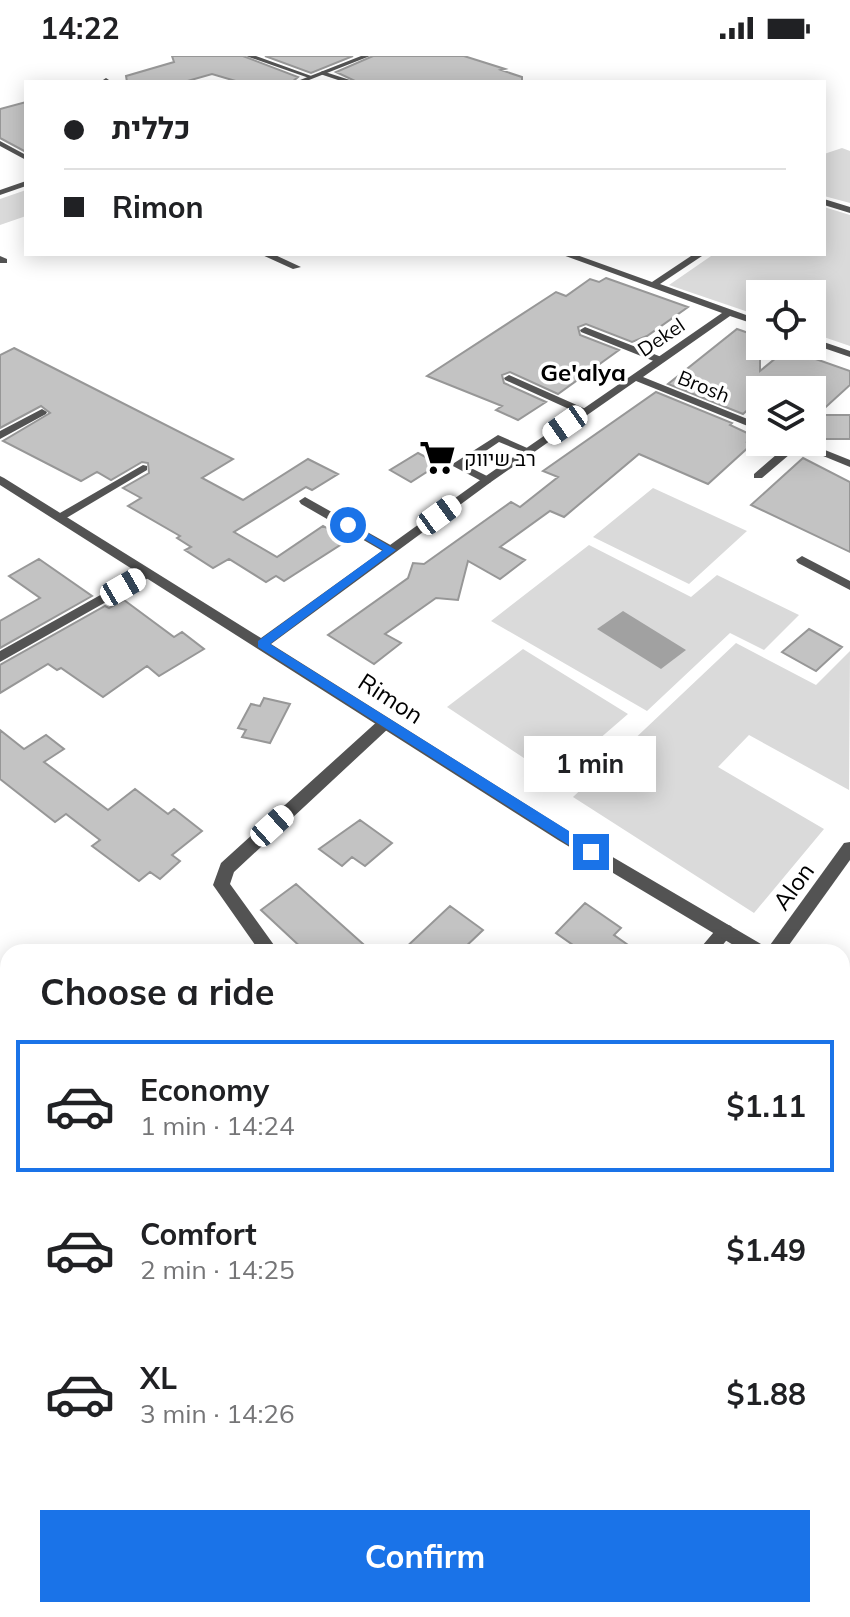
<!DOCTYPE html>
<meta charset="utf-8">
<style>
body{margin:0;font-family:Mulish,Heebo,sans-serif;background:#f2f2f2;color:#202124;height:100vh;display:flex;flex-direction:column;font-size:30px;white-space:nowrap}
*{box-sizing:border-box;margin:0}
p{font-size:26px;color:#757577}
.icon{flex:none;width:44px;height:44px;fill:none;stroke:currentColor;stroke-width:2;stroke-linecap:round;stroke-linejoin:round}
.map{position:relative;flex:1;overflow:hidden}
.drawer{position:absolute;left:0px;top:888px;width:850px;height:674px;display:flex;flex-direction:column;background:#fff;border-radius:24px 24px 0 0;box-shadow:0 4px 20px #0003}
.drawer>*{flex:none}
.hud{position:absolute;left:24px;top:24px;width:802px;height:176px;border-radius:0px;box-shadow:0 4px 20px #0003;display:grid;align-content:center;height:176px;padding:0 40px;background:#fff}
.controls{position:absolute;left:746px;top:224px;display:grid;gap:16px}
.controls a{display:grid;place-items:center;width:80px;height:80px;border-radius:0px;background:#fff;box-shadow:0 4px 20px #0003;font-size:40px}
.end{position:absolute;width:36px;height:36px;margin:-18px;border:10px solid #1a73e8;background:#fff;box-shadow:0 0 0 4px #fff}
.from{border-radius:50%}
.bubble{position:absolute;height:56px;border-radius:0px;background:#fff;box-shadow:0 4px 20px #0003;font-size:26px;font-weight:700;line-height:56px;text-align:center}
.car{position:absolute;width:24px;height:48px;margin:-24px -12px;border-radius:10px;box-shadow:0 0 6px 2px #0007;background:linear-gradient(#fff 24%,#345 0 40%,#fff 0 76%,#345 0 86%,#fff 0)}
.hud b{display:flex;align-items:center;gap:28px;height:76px;font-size:30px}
.hud b+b{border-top:2px solid #e0e0e0}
.hud i{width:20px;height:20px;background:#202124}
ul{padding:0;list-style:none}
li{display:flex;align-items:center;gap:24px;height:132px;margin:0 16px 12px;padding:0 24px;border:4px solid transparent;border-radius:0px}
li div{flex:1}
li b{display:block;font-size:30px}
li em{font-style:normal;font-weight:700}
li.current{border-color:#1a73e8}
li>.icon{width:72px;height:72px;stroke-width:1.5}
h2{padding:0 40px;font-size:36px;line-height:96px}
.cta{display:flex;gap:16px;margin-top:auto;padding:16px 40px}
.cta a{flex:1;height:92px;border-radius:0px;background:#1a73e8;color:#fff;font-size:32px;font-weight:700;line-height:92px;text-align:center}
.status{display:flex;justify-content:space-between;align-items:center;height:56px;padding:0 40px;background:#fff;direction:ltr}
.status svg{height:22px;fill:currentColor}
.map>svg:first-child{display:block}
.green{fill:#dadada}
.water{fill:#a1a1a1}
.building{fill:#c3c3c3;stroke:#979797;stroke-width:2}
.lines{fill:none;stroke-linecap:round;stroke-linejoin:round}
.service{fill:#535353;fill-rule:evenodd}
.minor{fill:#535353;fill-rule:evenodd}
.tertiary{fill:#535353;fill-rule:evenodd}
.route{fill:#1a73e8}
.labels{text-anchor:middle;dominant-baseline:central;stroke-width:7;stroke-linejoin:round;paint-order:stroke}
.far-street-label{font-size:20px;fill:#000;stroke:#fff}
.far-poi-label{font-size:20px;fill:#000;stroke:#fff;text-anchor:start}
.far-quarter-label{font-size:24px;font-weight:bold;fill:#000;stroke:#fff}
.street-label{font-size:24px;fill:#000;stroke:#fff}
</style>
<div class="status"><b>14:22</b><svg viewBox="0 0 49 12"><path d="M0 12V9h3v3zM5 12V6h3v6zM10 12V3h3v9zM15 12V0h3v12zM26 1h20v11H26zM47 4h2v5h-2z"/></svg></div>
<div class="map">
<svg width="850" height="1561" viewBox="0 0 850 1561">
<rect width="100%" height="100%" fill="#fff"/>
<path class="green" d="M842 92 850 95V147L824 140V98Z
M26 134V160L0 169V143Z
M824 151 850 159V290L812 277V238H760V260L669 229 714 198H824Z
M653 432 747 475 689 528 593 481Z
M589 489 691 541 717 519 799 559 764 594 730 577 647 655 491 565Z
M736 587 816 629 850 595 849 734 749 679 718 711 824 773 754 857 573 741Z
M523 593 628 658 554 722 447 651Z"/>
<path class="water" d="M623 555 686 594 661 613 597 573Z"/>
<path class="building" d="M172 0H243L298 21 292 26H239L212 18 184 26H127L126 20 174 6Z
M265 0H353L311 17Z
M373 0H464L505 13 501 14 522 21V26H357L336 16Z
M26 46V96L0 82V53Z
M606 222 688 251 647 280 632 286 586 268 578 271 580 279 619 294 558 338 510 316 502 319 504 327 546 346 518 364 496 354 502 350 427 320 556 236 566 240 590 223 599 226Z
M737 273 760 281V315L787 293 850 315V329L817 359H850V383H812V326L803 334H760V343L743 358 668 328Z
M14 292 233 403 202 422 243 444 308 403 338 418 312 434 306 431 234 476 277 501 323 470 348 484 284 525 276 520 266 526 229 503 213 512 185 494 191 491 177 482 180 480 128 450 141 442 123 432 149 417 148 407 142 406 111 424 97 416 81 425 3 385 50 357 41 350 0 372V299Z
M656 336 732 367 730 369 760 383H750L747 386 752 388 708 428 639 398 564 461 550 455 500 491 525 504 500 523 468 505 458 544 436 542 385 578 401 587 374 608 328 579 408 522 413 507 424 508 511 446 520 451 558 421 543 415Z
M418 397 439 408 411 426 390 414Z
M803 402 850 426V496L751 449Z
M39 503 92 540 0 592V565L40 542 9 520Z
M124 544 174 581 182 576 204 593 159 620 147 610 103 641 61 612 57 614 48 608 0 637V609L105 550 109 552Z
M809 573 842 591 816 615 782 596Z
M264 642 290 648 270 687 242 681 246 674 238 672 251 648 260 650Z
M0 674 24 693 46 679 64 693 44 706 108 754 135 733 168 758 174 753 202 775 172 799 180 805 160 823 150 816 139 825 92 790 100 784 66 758 55 766 0 723Z
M360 764 392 787 365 810 352 801 342 810 319 793Z
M296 828 372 896H306L261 854Z
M585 847 621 872 614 879 638 896H583L556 877Z
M450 850 483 874 460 896H401Z"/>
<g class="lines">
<path class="service" d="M246 0H256L314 21 309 22Z
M322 15 353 25 354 26H344L320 18Z
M106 22 112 26H104L103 24Z
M0 85 26 99V104L0 90Z
M260 198H273L301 211 293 213Z
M0 200 7 203V207H0Z
M585 271 664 302 665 304 656 306 581 276 580 274Z
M509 319 588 354 589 356 580 358 505 324 504 322Z
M42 353 47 356 46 358 0 383V375Z
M498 379 534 395 528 398 499 386 465 409 491 422V426L487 428 451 409Z
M791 386 803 387 762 422H754V418Z
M143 409 147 410V414L63 464 59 465 53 461Z
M305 441 394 491 396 494 390 498 386 497 301 448 299 445Z
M802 500 850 525V534L798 507 796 504Z
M147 513 153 517 152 520 0 606V595Z
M385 662 390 663 392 667 390 671 234 816 230 828 279 896H260L213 829 221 807 380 663Z
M725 868 731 870 734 875 717 896H697L719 870Z
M114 1554H143L140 1561H111Z"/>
<path class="minor" d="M361 0H370L304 26H295Z
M26 125V130L0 139V134Z
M824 143 850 151V157L824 149Z
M560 198H574L652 226 694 198H705L660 228 760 264V270L730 260 643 321 760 368V375L636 325 491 426 271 588 570 776 766 891 769 896H745L558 784 0 429V420L4 422 261 582 483 422 722 257Z
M812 282 850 295V301L812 288Z
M789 386H805L850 404V411Z
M842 938 850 941V959L842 956Z"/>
<path class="tertiary" d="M850 786V804L784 896H765L844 787Z"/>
</g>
<path class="route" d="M344 467H351L396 494 270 588 596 792V800H586L258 591V585L383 494 344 471Z"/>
<defs>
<symbol id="supermarket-bare" viewBox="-9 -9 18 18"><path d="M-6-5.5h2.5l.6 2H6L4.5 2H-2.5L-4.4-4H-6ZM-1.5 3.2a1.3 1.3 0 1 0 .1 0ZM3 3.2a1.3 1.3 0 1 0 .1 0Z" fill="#000" stroke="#fff" stroke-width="2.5" paint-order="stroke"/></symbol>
</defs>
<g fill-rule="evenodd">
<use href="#supermarket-bare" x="412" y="376" width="51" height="51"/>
</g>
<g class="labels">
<g class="far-street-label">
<text transform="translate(661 281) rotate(-34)">Dekel</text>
<text transform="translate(704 330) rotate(22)">Brosh</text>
</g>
<g class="far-poi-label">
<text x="464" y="402">רב שיווק</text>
</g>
<g class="far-quarter-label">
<text x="583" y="316">Ge'alya</text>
</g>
<g class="street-label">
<text transform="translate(391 642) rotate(33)">Rimon</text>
<text transform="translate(793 830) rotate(-54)">Alon</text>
</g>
</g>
</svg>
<div class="controls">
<a><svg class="icon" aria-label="locate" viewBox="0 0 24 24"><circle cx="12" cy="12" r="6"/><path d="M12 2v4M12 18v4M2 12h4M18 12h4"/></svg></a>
<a><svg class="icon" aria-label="layers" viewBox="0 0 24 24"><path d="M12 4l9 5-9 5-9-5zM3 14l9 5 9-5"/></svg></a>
</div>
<i class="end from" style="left:348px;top:469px"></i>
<i class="end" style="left:591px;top:796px"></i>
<div class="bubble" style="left:524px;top:680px;width:132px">1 min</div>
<i class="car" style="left:565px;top:369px;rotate:235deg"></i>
<i class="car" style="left:439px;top:459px;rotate:54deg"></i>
<i class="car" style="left:123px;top:531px;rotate:60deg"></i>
<i class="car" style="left:272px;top:770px;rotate:48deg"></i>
<div class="hud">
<b><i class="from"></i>כללית</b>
<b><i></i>Rimon</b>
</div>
<section class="drawer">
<h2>Choose a ride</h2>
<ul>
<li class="current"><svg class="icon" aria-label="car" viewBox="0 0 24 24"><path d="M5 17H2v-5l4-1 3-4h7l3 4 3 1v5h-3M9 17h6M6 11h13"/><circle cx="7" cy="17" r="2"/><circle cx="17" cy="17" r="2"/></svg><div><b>Economy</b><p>1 min · 14:24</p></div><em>$1.11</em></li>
<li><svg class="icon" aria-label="car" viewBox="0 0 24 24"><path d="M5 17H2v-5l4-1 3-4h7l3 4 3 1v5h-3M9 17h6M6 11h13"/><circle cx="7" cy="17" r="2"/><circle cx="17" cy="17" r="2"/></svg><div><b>Comfort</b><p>2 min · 14:25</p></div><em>$1.49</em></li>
<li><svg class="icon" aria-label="car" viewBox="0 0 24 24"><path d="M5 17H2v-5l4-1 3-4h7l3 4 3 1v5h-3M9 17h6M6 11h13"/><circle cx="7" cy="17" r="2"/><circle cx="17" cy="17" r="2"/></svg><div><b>XL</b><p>3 min · 14:26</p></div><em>$1.88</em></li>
</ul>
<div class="cta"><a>Confirm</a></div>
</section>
</div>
